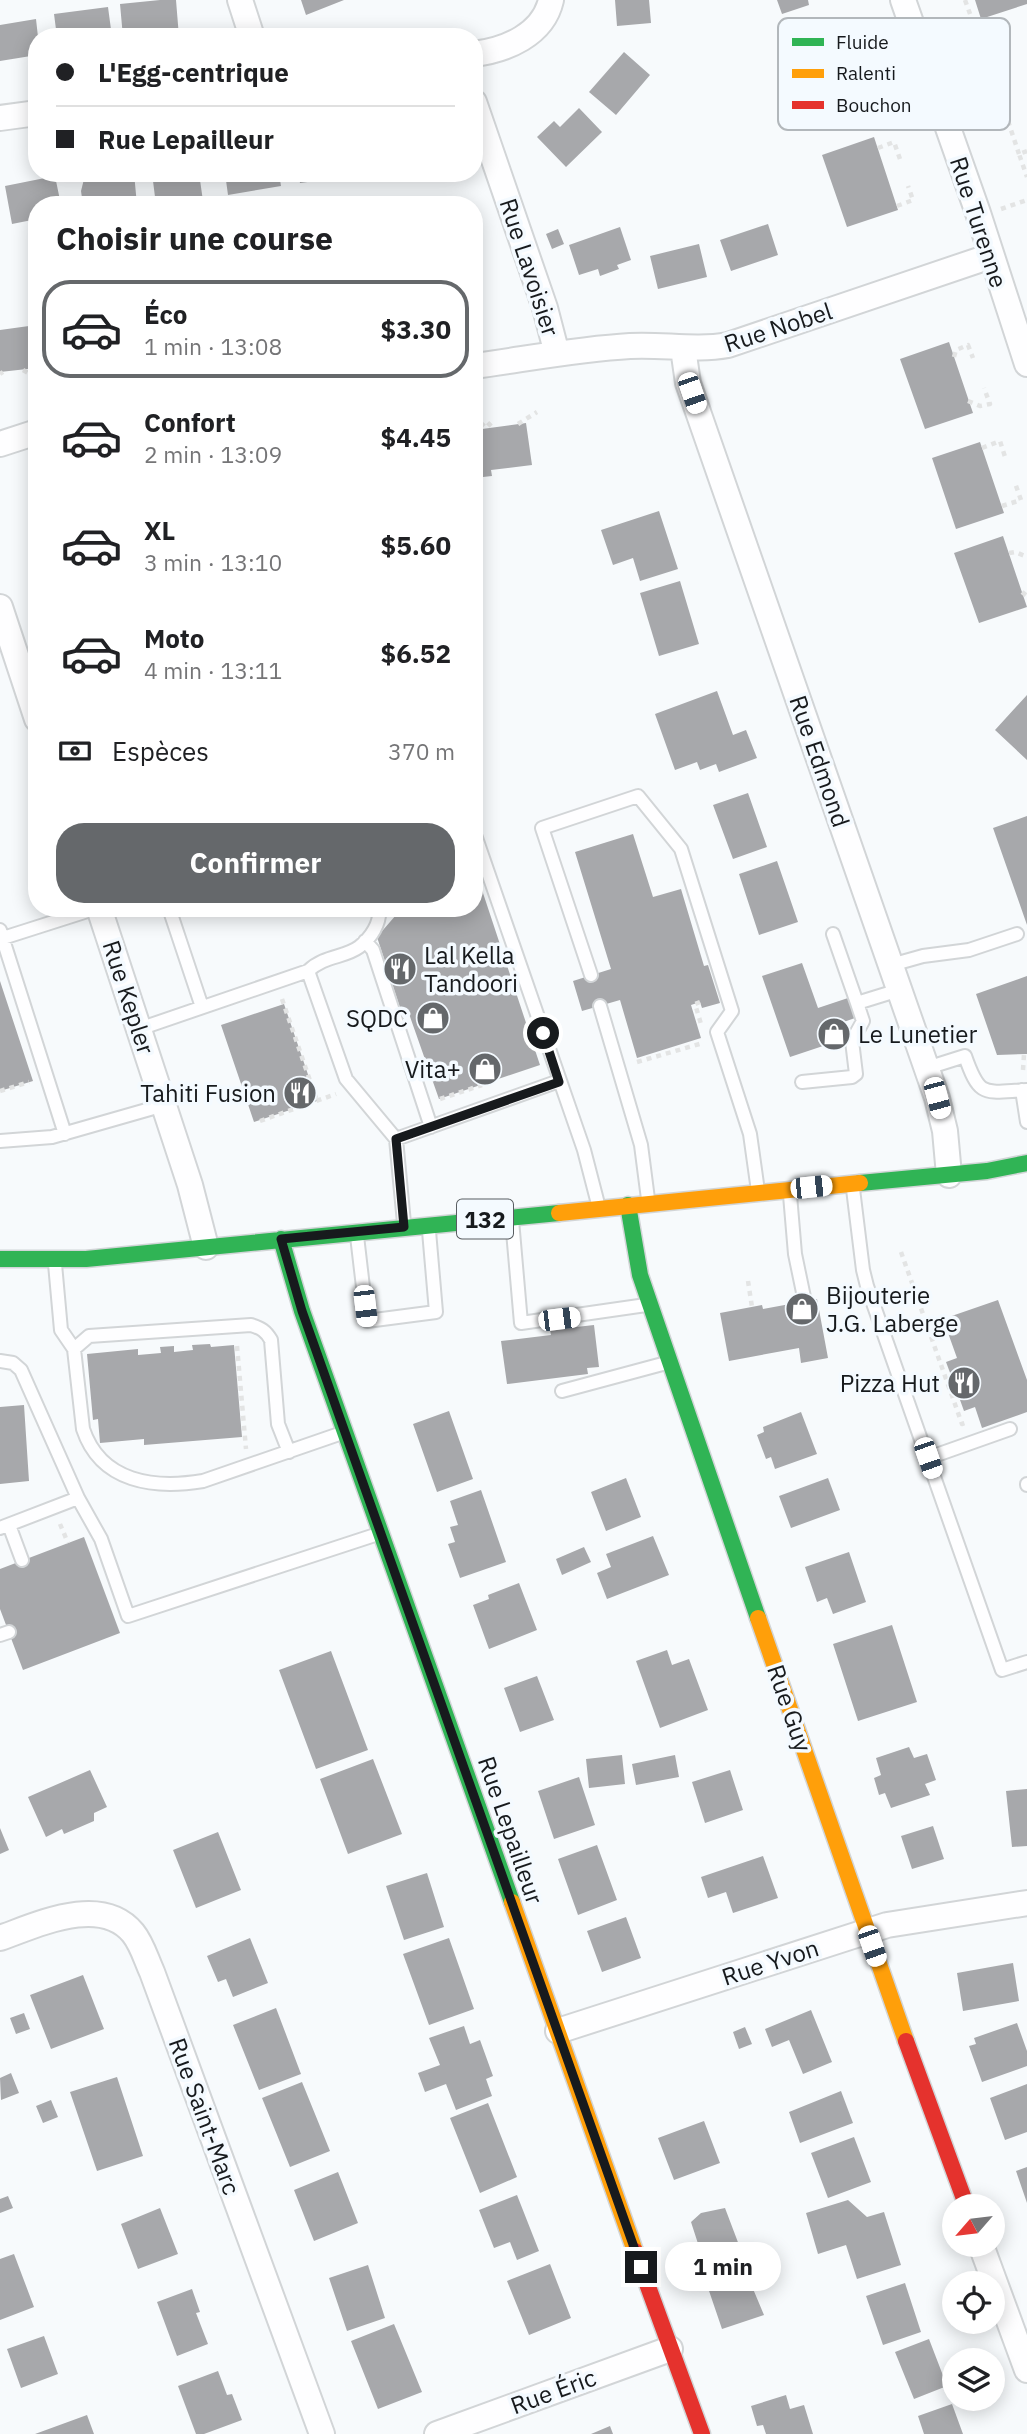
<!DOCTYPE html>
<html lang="fr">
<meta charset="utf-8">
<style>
body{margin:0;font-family:"IBM Plex Sans",sans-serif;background:#f6f6f6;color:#202124;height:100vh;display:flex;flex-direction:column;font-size:26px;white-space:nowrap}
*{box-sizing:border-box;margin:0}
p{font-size:23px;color:#757577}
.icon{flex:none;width:38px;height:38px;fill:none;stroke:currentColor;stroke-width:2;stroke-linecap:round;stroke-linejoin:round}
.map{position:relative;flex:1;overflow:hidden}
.sheet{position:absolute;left:28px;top:196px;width:455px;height:721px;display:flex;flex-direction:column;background:#fff;border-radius:28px;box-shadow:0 4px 18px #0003}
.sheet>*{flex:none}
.top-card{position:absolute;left:28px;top:28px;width:455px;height:154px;border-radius:28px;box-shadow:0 4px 18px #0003;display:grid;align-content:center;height:154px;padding:0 28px;background:#fff}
.needle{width:46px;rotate:242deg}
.controls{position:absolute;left:942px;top:2194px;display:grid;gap:14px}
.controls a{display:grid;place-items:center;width:63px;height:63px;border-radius:50%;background:#fff;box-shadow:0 4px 18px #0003;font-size:35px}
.end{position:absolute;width:32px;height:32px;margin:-16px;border:9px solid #171a1d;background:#fff;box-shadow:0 0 0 4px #fff}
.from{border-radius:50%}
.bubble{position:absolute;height:49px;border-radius:24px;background:#fff;box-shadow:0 4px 18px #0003;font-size:23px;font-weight:700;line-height:49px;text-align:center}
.car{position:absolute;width:21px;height:42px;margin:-21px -10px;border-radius:9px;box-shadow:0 0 5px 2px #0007;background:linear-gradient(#fff 24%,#345 0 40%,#fff 0 76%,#345 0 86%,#fff 0)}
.top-card b{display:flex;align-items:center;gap:24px;height:66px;font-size:26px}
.top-card b+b{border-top:2px solid #e0e0e0}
.top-card i{width:18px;height:18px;background:#202124}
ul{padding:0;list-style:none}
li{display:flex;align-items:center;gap:21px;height:98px;margin:0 14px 10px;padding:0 14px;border:4px solid transparent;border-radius:28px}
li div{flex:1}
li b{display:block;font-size:26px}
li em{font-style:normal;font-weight:700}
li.current{border-color:#65686b}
li>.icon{width:63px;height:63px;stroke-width:1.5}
h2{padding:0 28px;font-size:32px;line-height:84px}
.pay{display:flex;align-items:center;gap:18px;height:77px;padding:0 28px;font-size:26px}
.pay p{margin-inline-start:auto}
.action{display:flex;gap:14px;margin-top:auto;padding:14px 28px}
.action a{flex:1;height:80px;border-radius:28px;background:#65686b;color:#fff;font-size:28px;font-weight:700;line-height:80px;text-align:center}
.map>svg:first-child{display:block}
.building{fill:#a7a8ab}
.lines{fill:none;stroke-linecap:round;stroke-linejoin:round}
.lane-casing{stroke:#d2d5d7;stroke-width:16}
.street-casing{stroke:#d2d5d7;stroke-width:28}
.fast-casing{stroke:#d2d5d7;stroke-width:19}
.slow-casing{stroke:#d2d5d7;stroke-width:19}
.jam-casing{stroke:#d2d5d7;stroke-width:19}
.path{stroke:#e3e4e4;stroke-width:4.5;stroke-dasharray:5 5;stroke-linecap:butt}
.lane{stroke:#fefeff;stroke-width:12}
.street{stroke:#fefeff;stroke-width:24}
.fast{stroke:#30b455;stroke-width:16}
.slow{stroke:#ff9f0a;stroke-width:16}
.jam{stroke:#e5322d;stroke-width:16}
.route{stroke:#171a1d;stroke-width:9}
.labels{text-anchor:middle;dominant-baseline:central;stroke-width:7;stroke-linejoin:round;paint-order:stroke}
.shield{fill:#f4faff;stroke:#595d61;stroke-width:2}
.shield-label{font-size:23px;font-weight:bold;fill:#171a1d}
.street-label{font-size:24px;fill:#171a1d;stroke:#f4faff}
.poi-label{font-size:24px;fill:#171a1d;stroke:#f4faff;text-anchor:end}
.key{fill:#f4faff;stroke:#b2b7bb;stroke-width:2}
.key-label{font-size:19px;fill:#171a1d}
</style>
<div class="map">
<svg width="1027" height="2434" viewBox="0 0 1027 2434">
<rect width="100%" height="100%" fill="#f7fafc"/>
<path class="building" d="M160 0H176L179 37H123L120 4Z
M301 0H344L306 15Z
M615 0H649L651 23 617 26Z
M777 0H808L809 5 782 14Z
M975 0H1027V4L981 19Z
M108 7 112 37H57L54 14Z
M36 19 38 37 37 55 0 61V25Z
M624 52 650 75 616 115 589 92Z
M579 108 602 132 566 167 537 137 554 121 560 127Z
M874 137 898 210 847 227 822 155Z
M134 173 137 205H83L81 191 84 179Z
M152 173H199L203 201 156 205Z
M225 173H279L281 186 228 195Z
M298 173H353V176L300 183Z
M55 176 61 205H37V219L12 224 5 186Z
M768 224 778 255 731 271 720 240Z
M620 227 631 260 617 265 619 269 600 276 598 269 579 275 569 245Z
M558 229 564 244 552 249 546 234Z
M699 244 707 277 658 289 650 256Z
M37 320 36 368 0 372V330L29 326 28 321Z
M949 342 973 413 925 429 900 359Z
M526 423 532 465 491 470 492 476 474 478V436L483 434 482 429Z
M980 442 1004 513 956 529 932 458Z
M659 511 678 569 640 581 633 558 613 565 601 530Z
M1003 536 1027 607 979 623 954 553Z
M680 581 699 644 659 656 640 593Z
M717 691 733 735 746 730 757 758 719 772 716 764 700 770 697 762 675 770 655 714Z
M1027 695V760L995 730Z
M748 793 767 847 733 859 713 805Z
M1027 816V925L993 828Z
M633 834 653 897 681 889 704 966 708 965 720 1003 702 1008 700 1002 691 1005 701 1038 637 1058 620 1000 582 1011 573 981 611 969 575 852Z
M777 861 798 922 759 935 739 874Z
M481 887 540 1065 439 1099 408 1011 402 1014 377 937 396 915 393 908H474V889Z
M802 963 818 1008 848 998 855 1018 838 1024 844 1039 790 1057 762 976Z
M1027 976V1054L997 1055 976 994Z
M0 981 33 1081 0 1091Z
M284 1004 317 1101 254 1122 221 1025Z
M817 1299 828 1358 801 1363 799 1348 729 1361 720 1313 762 1305 763 1309Z
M998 1300 1027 1380V1412L982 1428 975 1407 964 1411 955 1386 946 1362 957 1358 943 1319Z
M594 1325 599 1367 587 1368 588 1374 507 1384 501 1341 551 1335 550 1330Z
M210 1344 211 1347 234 1345 242 1437 144 1445V1439L100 1443 98 1419 93 1420 87 1354 138 1349V1355L161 1353 160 1347 174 1346V1352L193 1350 192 1345Z
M24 1405 29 1481 0 1484V1407Z
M449 1411 473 1479 437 1492 413 1424Z
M801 1412 817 1454 775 1469 771 1457 766 1459 757 1435 764 1432 763 1427Z
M626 1478 641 1517 606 1531 591 1492Z
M828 1478 840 1510 791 1528 779 1496Z
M481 1490 506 1562 460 1578 448 1544 455 1542 450 1527 458 1525 450 1501Z
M653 1536 669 1575 607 1599 597 1573 611 1567 606 1554Z
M84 1537 120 1633 23 1670 0 1609V1569Z
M584 1547 591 1562 562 1575 556 1559Z
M849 1552 866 1602 833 1614 827 1598 817 1602 805 1567Z
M519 1583 537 1630 489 1649 473 1605 489 1599 488 1595Z
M892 1625 917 1702 858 1721 833 1644Z
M667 1650 672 1665 689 1659 708 1710 660 1728 636 1661Z
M331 1651 368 1750 316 1769 279 1670Z
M537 1676 554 1720 520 1732 504 1688Z
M909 1747 914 1758 927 1754 936 1780 925 1784 930 1795 891 1808 885 1793 879 1795 874 1778 881 1775 876 1758Z
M622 1755 625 1784 589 1788 586 1759Z
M675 1755 679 1777 636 1785 632 1764Z
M373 1759 402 1834 348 1854 320 1779Z
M90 1770 107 1807 94 1813V1821L64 1834 62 1829 46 1837 28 1797Z
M730 1770 743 1810 705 1823 692 1782Z
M579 1777 595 1825 554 1839 538 1791Z
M1027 1789V1846L1012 1847 1006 1791Z
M933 1826 944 1859 912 1869 901 1836Z
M0 1828 9 1850 0 1854Z
M218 1832 241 1890 196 1908 173 1850Z
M597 1845 617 1900 578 1915 558 1859Z
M763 1856 778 1898 733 1913 726 1892 708 1898 701 1877Z
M427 1873 444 1927 404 1940 386 1886Z
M626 1917 641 1958 602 1972 587 1931Z
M250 1938 268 1983 233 1997 226 1979 218 1982 207 1956Z
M449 1938 474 2009 429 2025 403 1954Z
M1013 1963 1019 2001 963 2011 957 1973Z
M83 1975 104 2029 51 2049 30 1995Z
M276 2008 301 2074 259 2090 233 2025Z
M811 2010 832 2062 803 2074 789 2040 772 2047 765 2029Z
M24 2013 30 2029 16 2034 10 2018Z
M1017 2023 1027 2051V2066L982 2082 969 2046 976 2044 974 2038Z
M464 2026 470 2044 480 2040 493 2076 486 2079 492 2096 456 2110 446 2084 425 2092 418 2073 440 2065 429 2038Z
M745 2027 752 2044 739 2049 733 2032Z
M11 2073 19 2093 1 2100 0 2078Z
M117 2077 143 2156 97 2171 70 2092Z
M302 2082 330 2151 290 2167 262 2098Z
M1027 2084V2132L1005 2140 990 2098Z
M841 2091 853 2123 800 2143 789 2112Z
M51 2100 58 2117 43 2123 36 2106Z
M488 2103 517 2177 480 2193 450 2118Z
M704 2121 720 2163 674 2180 658 2138Z
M854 2137 871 2182 828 2198 811 2153Z
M1027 2167V2203L1016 2171Z
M338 2172 358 2223 314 2241 294 2190Z
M517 2195 539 2251 517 2260 510 2242 494 2248 479 2210Z
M8 2196 13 2208 0 2213V2199Z
M848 2200 867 2217 884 2212 901 2265 857 2279 846 2245 818 2254 806 2213Z
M160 2208 178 2254 138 2269 121 2224Z
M725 2208 739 2245 702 2256 691 2222 701 2213Z
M14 2254 34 2307 0 2320V2259Z
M550 2264 571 2318 529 2335 507 2281Z
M368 2265 385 2318 347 2331 329 2278Z
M743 2265 764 2315 722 2329 706 2282 723 2271Z
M905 2283 921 2332 883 2345 866 2296Z
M192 2289 200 2312 196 2313 208 2344 177 2356 157 2302Z
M394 2324 422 2392 378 2409 351 2341Z
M44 2336 58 2374 21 2388 7 2349Z
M929 2339 947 2386 914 2399 895 2352Z
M218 2371 227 2395 232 2394 242 2420 204 2434H196L178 2386Z
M786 2395 790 2409 804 2405 813 2434H766L763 2425 757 2426 751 2406Z
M952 2404 963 2434H924L918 2416Z
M87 2415 94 2434H35Z
M610 2426 613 2434H591Z"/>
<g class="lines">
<defs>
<path id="lane" d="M474 832 584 1150 598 1204
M169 908 202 1007
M0 930 65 1134
M833 934 857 1003
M3 938 97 908
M365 941 373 950 431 1127
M891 965 923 956 969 950 1017 934
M308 971C325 955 344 958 359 947 371 938 381 923 379 908
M591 975 542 828 638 796 681 849 732 1011 717 1032 750 1134 758 1191
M600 1006 641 1145 648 1199
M139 1029 308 971 346 1079 396 1139 404 1223
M927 1068 965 1056C980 1099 984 1092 1027 1090
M802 1082 852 1077 856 1074 852 1041 863 1021 857 1003 899 990
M1022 1090 1027 1122
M396 1139 559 1081
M0 1141 52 1137 164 1105
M853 1189 863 1270 867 1286 1002 1670 1027 1662
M790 1195 795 1254 805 1302
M512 1220 521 1323 646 1305
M357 1236 367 1321 436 1312 429 1231
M55 1264 61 1330 74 1349 83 1429C101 1483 155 1489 203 1481L342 1433
M74 1349 89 1336 251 1325C261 1328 266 1331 271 1340L278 1424 289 1452
M0 1361 13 1363 21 1370 78 1498 101 1539 128 1616 378 1534
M562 1391 670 1362
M928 1458 1010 1429
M1027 1484V1485
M9 1525 22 1560
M0 1528 78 1498
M0 1635 9 1632"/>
<path id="street" d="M240 0 252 37
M903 0 978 213 1027 364
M474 54C506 50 543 35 551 0
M474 102 545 308 557 354
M0 118 37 113
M683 348 688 383 937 1098 945 1131 949 1175
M474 366C526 359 578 349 630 346 663 344 695 351 728 345L991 256
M0 444 37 432
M0 607 37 719
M99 908 190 1185 206 1247
M0 1938C37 1925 101 1894 133 1933 142 1944 146 1959 152 1972L322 2434
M558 2031 887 1925 1027 1903
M981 2245 1027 2370
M437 2434 670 2349"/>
<path id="fast" d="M860 1183 987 1171 1027 1163
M628 1205 640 1275 758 1618
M281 1239 302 1311 512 1902
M0 1259H86L559 1213"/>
<path id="slow" d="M559 1213 860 1183
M758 1618 906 2041
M512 1902 635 2251"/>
<path id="jam" d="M906 2041 967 2207
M635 2251 702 2434"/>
</defs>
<use href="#lane" class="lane-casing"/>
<use href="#street" class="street-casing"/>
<use href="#fast" class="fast-casing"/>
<use href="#slow" class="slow-casing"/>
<use href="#jam" class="jam-casing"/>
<path class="path" d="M965 0 982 47
M827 25 828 37
M821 109 825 122 852 113
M1008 121 1019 154
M878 148 894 142 900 159
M1027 151 1019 154 1027 177
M897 206 913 200 908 186
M1001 209 1027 200
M474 305V308
M954 357 956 350 968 345 973 358
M23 370 35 377 37 375
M0 374 3 372
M968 401 980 406 990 404 984 388
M518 424 537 412
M474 434 486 421 492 427
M982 448 1000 441 1006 460
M32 486 37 489
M1002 506 1021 500 1015 483
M1009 553 1015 552 1025 556
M1022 592 1027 596
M282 999 317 1101
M700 1002 695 1004 701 1024
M637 1062 703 1043
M1023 1070 1024 1054
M0 1091 29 1082
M440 1099 482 1085
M260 1121 336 1094
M901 1252 962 1424 965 1423
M748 1281 752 1307
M237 1346 246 1449
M60 1524 68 1543"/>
<use href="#lane" class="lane"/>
<use href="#street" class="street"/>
<use href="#fast" class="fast"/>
<use href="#slow" class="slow"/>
<use href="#jam" class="jam"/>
</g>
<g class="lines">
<path class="route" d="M543 1033 559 1082 396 1139 404 1227 281 1239 302 1311 641 2267"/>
</g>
<defs>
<symbol id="restaurant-disc" viewBox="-11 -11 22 22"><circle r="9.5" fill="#65686b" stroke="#f4faff"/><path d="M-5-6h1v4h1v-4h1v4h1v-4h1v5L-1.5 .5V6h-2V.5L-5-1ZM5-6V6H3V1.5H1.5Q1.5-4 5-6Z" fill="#fff"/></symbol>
<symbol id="shop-disc" viewBox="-11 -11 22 22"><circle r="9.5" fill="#65686b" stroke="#f4faff"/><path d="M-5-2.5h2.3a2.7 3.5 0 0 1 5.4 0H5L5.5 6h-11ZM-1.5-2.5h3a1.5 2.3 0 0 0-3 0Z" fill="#fff"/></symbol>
</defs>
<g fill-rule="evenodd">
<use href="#restaurant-disc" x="381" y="950" width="38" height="38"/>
<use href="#shop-disc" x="414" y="999" width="38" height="38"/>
<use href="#shop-disc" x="815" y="1015" width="38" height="38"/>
<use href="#shop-disc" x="466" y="1050" width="38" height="38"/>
<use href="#restaurant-disc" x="281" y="1074" width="38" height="38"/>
<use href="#shop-disc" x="783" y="1290" width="38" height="38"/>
<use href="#restaurant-disc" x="945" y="1364" width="38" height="38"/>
</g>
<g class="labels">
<rect class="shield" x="457" y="1199.5" width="56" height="39" rx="5"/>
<g class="shield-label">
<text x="485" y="1219">132</text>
</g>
<g class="street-label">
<text transform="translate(979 222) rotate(72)">Rue Turenne</text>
<text transform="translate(530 267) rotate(72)">Rue Lavoisier</text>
<text transform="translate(778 327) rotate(-18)">Rue Nobel</text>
<text transform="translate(820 761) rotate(71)">Rue Edmond</text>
<text transform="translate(129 997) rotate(72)">Rue Kepler</text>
<text transform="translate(790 1708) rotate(71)">Rue Guy</text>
<text transform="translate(511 1830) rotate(71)">Rue Lepailleur</text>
<text transform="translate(770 1962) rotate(-18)">Rue Yvon</text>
<text transform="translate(205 2116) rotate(70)">Rue Saint-Marc</text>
<text transform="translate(553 2391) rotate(-20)">Rue Éric</text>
</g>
<g class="poi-label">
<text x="424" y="955" text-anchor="start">Lal Kella<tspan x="424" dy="28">Tandoori</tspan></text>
<text x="408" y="1018">SQDC</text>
<text x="858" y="1034" text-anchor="start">Le Lunetier</text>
<text x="461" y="1069">Vita+</text>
<text x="276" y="1093">Tahiti Fusion</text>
<text x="826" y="1295" text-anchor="start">Bijouterie<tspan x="826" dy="28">J.G. Laberge</tspan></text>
<text x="940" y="1383">Pizza Hut</text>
</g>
</g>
<rect x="778" y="18" width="232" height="112" rx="10" class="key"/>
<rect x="792" y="38" width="32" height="8" fill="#30b455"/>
<rect x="792" y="69" width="32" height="9" fill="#ff9f0a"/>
<rect x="792" y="101" width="32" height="8" fill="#e5322d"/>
<g class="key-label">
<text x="836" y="49">Fluide</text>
<text x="836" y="80">Ralenti</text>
<text x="836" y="112">Bouchon</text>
</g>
</svg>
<div class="controls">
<a><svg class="needle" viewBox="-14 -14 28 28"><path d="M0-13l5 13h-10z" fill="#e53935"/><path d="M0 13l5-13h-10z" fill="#757577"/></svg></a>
<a><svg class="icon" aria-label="locate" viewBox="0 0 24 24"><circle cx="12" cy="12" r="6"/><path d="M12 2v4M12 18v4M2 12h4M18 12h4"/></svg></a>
<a><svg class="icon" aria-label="layers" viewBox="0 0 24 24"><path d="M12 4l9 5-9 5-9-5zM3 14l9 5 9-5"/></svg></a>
</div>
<i class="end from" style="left:543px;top:1033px"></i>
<i class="end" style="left:641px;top:2267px"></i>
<div class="bubble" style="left:665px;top:2242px;width:116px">1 min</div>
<i class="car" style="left:692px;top:393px;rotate:161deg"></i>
<i class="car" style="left:937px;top:1098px;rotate:165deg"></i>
<i class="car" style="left:811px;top:1187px;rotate:84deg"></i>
<i class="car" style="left:365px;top:1306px;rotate:173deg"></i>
<i class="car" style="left:559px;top:1319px;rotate:83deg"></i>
<i class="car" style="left:928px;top:1458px;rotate:161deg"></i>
<i class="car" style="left:872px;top:1946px;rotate:161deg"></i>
<div class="top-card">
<b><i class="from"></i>L'Egg-centrique</b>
<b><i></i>Rue Lepailleur</b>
</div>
<section class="sheet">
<h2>Choisir une course</h2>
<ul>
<li class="current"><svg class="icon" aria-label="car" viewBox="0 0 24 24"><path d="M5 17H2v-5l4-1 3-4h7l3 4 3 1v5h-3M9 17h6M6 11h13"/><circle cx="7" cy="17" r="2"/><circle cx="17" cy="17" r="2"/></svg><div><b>Éco</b><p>1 min · 13:08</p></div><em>$3.30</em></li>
<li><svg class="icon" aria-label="car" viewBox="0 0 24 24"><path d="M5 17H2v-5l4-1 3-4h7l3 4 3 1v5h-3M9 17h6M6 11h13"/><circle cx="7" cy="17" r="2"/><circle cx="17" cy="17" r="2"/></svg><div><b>Confort</b><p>2 min · 13:09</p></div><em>$4.45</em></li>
<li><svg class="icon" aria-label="car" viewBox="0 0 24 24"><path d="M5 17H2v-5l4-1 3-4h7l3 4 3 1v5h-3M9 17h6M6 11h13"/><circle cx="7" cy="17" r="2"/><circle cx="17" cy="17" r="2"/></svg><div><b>XL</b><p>3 min · 13:10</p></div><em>$5.60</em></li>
<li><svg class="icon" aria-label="car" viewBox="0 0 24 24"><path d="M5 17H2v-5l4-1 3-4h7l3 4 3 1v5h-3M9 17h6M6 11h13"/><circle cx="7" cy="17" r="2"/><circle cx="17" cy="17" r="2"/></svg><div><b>Moto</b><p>4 min · 13:11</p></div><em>$6.52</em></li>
</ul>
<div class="pay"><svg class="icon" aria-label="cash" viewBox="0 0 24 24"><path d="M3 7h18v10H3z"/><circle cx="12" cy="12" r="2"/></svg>Espèces<p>370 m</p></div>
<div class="action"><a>Confirmer</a></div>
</section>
</div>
